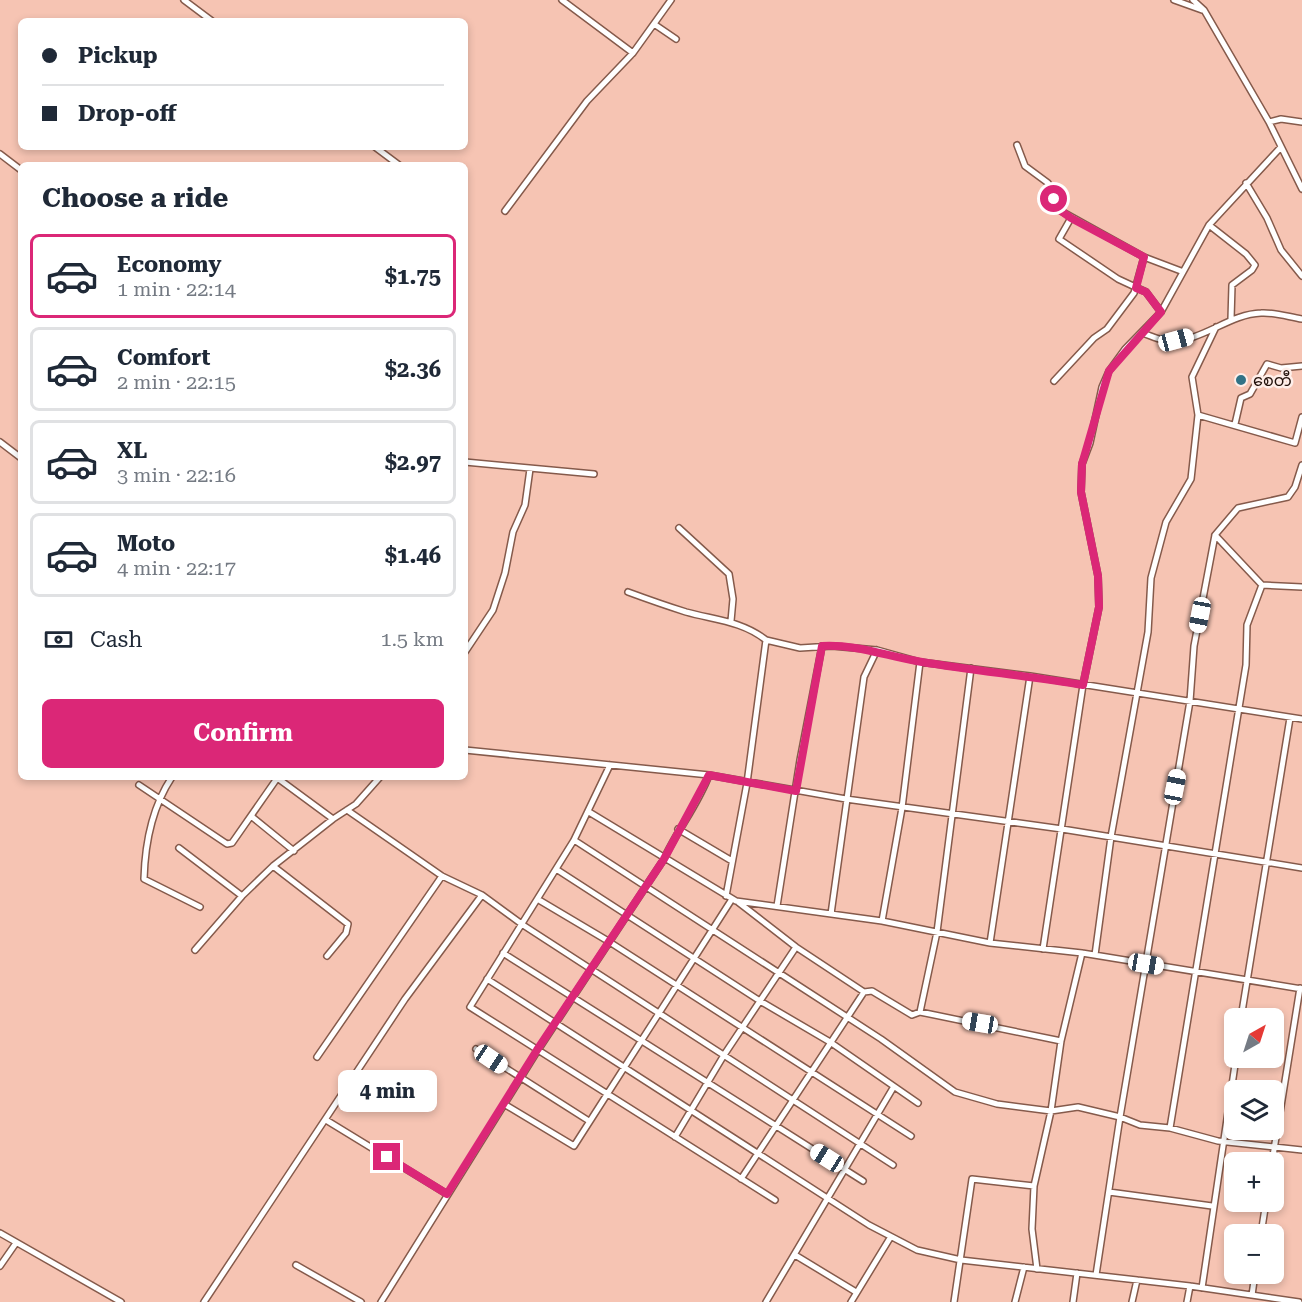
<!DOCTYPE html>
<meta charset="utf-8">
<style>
body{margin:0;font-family:"Roboto Serif","Noto Sans Myanmar",serif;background:#f2f2f3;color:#1f2937;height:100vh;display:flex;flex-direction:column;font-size:22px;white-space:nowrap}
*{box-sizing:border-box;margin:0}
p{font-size:20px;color:#747a83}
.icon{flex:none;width:33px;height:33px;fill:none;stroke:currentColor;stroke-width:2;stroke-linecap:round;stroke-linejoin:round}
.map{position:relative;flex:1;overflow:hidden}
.side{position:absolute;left:18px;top:162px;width:450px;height:618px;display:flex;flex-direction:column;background:#fff;border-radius:9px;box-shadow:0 3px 9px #0003}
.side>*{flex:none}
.guide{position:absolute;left:18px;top:18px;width:450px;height:132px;border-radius:9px;box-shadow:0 3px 9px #0003;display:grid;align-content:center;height:132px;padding:0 24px;background:#fff}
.needle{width:39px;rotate:39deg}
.fabs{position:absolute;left:1224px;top:1008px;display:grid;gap:12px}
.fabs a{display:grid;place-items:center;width:60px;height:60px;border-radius:9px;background:#fff;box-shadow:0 3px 9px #0003;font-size:30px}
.end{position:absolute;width:27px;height:27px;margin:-14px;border:8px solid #db2777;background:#fff;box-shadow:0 0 0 3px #fff}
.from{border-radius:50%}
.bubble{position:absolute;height:42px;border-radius:9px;background:#fff;box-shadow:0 3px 9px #0003;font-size:20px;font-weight:700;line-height:42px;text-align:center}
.car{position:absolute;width:18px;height:36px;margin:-18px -9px;border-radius:8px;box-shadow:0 0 4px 2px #0007;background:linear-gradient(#fff 24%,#345 0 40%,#fff 0 76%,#345 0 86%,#fff 0)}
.guide b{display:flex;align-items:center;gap:21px;height:57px;font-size:22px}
.guide b+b{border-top:2px solid #e0e1e3}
.guide i{width:15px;height:15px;background:#1f2937}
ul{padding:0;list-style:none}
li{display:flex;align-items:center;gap:18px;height:84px;margin:0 12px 9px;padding:0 12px;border:3px solid #e0e1e3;border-radius:9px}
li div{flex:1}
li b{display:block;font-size:22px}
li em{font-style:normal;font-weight:700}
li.current{border-color:#db2777}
li>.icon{width:54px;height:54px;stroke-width:1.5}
h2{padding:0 24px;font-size:27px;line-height:72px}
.pay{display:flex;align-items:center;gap:15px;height:66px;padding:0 24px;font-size:22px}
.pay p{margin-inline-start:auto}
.cta{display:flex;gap:12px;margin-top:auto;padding:12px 24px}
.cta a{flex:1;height:69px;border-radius:9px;background:#db2777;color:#fff;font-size:24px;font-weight:700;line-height:69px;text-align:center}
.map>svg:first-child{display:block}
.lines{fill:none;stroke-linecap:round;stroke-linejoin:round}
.street-casing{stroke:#855a4b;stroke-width:8}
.street{stroke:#fff;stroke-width:5}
.route{stroke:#db2777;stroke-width:8}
.poi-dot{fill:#317286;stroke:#feeee9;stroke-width:2}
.labels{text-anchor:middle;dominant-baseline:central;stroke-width:5;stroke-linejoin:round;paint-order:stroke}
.poi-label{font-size:16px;fill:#22110b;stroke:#feeee9;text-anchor:start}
</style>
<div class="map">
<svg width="1302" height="1302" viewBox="0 0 1302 1302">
<rect width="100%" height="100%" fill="#f6c4b3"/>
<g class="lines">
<defs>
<path id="street" d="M184 0 212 21
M562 0 633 53
M1174 0 1202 10
M1193 0 1204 10 1269 122 1302 189
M654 24 676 39
M1269 122 1281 119 1302 122
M1017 145 1025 166 1048 183 1061 211 1144 257 1181 271
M375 147 399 165
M0 154 21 170
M1246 183 1267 218 1281 250 1302 276
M505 211 587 101 633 53 671 0
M1071 218 1059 239 1118 279 1146 292 1161 312
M1209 225 1246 254 1255 265 1252 270 1232 285 1231 319
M1142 333C1149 335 1156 339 1164 340 1198 346 1227 314 1261 313 1274 312 1289 317 1302 319
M1054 381 1094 338 1107 329 1134 293 1144 257
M1198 415 1295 443 1302 417
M1235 424 1241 398 1250 394 1267 364 1281 368 1302 366
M0 442 21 458
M465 462 594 474
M679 528 729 574 733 599 731 621
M1215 535 1262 585 1302 587
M628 592C647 599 667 606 686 612 715 620 742 621 766 640
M465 652 493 610 505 573 513 532 525 505 530 469
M465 750 709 775 846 799 1062 829 1302 868
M610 765 574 840 470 1007 775 1200
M172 777C152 807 145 843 144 879L200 907
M276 777 333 819
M139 785 227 844 232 843 278 777
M347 810 442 876 482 895 523 925 893 1165
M589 812 736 901 882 921 990 943 1082 953 1302 989
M251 816 294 851
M678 829 732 861
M574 840 881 1039 955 1092 997 1104 1051 1111 1078 1107 1120 1117 1140 1125 1170 1128 1218 1141 1302 1150
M179 848 242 896
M273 866 348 924 346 933 327 956
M556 869 760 1001 830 1042 918 1103
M726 896 747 783 766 640 800 648 832 646 877 650 920 662 1030 676 1302 719
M539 900 608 941 911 1136
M738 902 796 947 864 992
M777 906 800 760 822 646
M831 914 864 677 877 650
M882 921 902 808 920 662
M990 943 1030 676
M1043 949 1083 685 1099 607 1098 576 1081 492 1082 464 1090 443 1102 387 1109 371 1125 349 1161 312 1209 225 1281 147
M195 950 242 896 273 866 333 819 356 804 380 777
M503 953 863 1181
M1095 955 1111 837 1148 632 1151 578 1166 522 1191 479 1198 415 1192 377 1216 327
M487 979 869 1225 917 1250 961 1260 1190 1286 1299 1302
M920 1012 1061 1041
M1241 1018 1290 718
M476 1049 589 1121
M317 1057 442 876
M504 1104 574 1146 732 899
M326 1120 447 1194
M1170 1128 1246 665 1247 625 1262 585
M675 1137 724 1055 796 947
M1272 1162 1300 988
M741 1179 864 992 872 991 912 1015 920 1012 937 932 971 668
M1109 1192 1212 1206
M0 1233 121 1302
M1261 1234 1266 1202
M795 1255 856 1292
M296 1265 361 1302
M0 1266 16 1243
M1037 1269 1032 1229 1034 1186 1051 1111 1061 1041 1082 953
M1096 1275 1120 1117 1190 701 1194 646 1215 535 1238 508 1288 497 1295 487 1302 465
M1202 1288 1236 1058
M1252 1295 1255 1274
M204 1302 405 999 482 895
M381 1302 538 1050 664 859C677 830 698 805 709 775
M766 1302 893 1088
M851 1302 890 1238
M954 1302 972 1179 1034 1186
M1015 1302 1024 1267
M1073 1302 1077 1273
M1132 1302 1137 1280
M1187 1302 1190 1286"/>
</defs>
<use href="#street" class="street-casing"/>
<use href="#street" class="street"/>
</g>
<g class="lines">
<path class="route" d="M387 1157 447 1194 537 1050 664 859 709 775 796 791 822 646C858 644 888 657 922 662 976 671 1030 676 1083 685L1099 607 1098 576 1081 492 1082 464 1109 371 1161 312 1146 292 1136 288 1144 257 1071 218 1061 211 1054 199"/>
</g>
<circle class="poi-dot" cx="1241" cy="380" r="6"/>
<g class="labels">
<g class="poi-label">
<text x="1253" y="380">စေတီ</text>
</g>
</g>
</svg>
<div class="fabs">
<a><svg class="needle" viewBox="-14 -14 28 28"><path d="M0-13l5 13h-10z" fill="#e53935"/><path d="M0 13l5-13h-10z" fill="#747a83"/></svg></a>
<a><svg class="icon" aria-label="layers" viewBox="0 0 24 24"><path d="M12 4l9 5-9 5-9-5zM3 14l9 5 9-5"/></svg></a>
<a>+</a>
<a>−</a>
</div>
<i class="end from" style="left:1054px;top:199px"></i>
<i class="end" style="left:387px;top:1157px"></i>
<div class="bubble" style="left:338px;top:1070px;width:99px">4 min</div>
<i class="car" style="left:1176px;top:340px;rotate:75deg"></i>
<i class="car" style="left:1200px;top:615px;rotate:191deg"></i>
<i class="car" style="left:1175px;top:787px;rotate:11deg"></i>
<i class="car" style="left:1146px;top:964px;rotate:100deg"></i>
<i class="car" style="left:980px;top:1023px;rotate:280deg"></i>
<i class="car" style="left:491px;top:1059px;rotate:124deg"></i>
<i class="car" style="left:827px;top:1158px;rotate:302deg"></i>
<div class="guide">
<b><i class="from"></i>Pickup</b>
<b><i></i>Drop-off</b>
</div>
<section class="side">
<h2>Choose a ride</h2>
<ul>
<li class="current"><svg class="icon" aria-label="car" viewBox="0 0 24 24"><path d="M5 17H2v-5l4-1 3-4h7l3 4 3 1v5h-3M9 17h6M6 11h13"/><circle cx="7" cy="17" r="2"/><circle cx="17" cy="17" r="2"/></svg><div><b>Economy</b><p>1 min · 22:14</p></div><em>$1.75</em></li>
<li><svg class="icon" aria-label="car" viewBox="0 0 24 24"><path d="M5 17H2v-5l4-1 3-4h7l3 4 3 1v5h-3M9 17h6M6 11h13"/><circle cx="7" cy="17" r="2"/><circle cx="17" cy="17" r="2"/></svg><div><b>Comfort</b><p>2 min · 22:15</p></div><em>$2.36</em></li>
<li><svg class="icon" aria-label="car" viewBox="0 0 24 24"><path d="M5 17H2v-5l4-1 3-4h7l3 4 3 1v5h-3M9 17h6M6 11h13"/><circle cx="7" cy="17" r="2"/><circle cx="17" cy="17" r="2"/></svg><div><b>XL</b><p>3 min · 22:16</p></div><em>$2.97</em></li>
<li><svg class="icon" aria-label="car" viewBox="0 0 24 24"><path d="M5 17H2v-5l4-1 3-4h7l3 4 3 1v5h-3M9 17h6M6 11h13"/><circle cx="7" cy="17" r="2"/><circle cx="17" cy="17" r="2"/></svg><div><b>Moto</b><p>4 min · 22:17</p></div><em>$1.46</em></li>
</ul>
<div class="pay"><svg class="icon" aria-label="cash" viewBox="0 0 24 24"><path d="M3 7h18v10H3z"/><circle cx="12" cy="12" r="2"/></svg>Cash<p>1.5 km</p></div>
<div class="cta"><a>Confirm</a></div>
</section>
</div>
